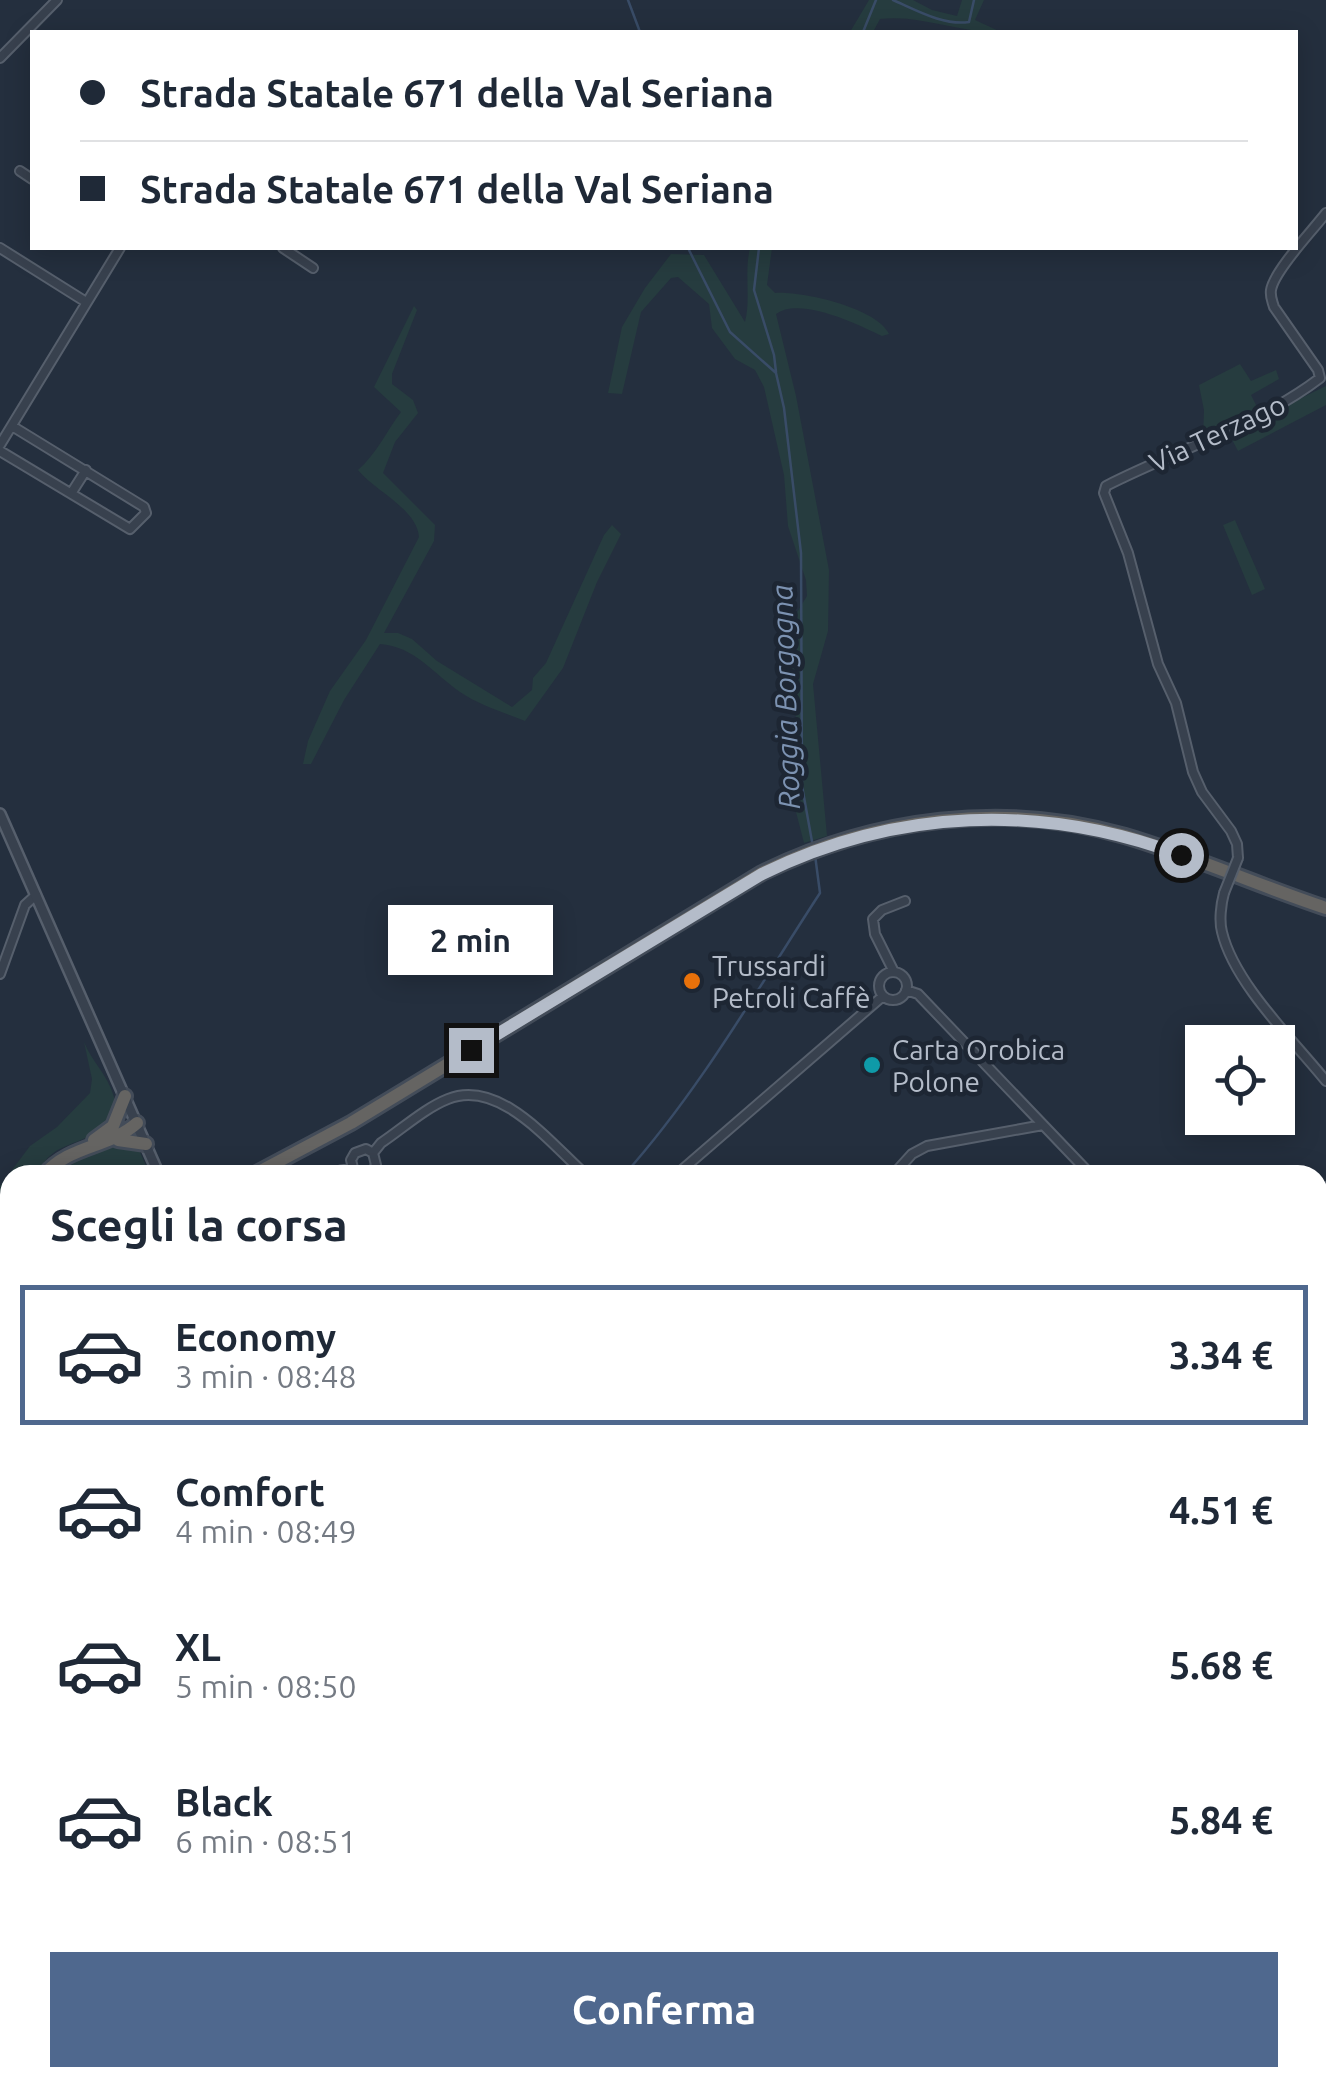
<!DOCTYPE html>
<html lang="it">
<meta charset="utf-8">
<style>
body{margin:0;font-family:Ubuntu,sans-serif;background:#f2f2f3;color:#1f2937;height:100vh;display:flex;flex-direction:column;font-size:38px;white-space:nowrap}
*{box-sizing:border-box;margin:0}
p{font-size:32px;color:#747a83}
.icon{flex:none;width:55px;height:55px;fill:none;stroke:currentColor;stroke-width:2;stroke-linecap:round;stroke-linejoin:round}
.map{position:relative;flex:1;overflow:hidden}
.sheet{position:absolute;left:0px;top:1165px;width:1328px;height:922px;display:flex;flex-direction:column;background:#fff;border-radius:30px 30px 0 0;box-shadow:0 5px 25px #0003}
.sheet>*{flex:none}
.top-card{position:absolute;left:30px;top:30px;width:1268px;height:220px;border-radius:0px;box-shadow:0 5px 25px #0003;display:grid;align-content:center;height:220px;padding:0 50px;background:#fff}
.controls{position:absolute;left:1185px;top:1025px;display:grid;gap:20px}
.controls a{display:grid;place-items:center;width:110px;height:110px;border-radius:0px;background:#fff;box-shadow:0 5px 25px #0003;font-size:50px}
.end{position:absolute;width:45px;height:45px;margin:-22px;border:12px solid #b4bcc9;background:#111;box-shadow:0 0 0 5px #111}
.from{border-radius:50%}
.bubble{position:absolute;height:70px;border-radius:0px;background:#fff;box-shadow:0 5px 25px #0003;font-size:32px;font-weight:700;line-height:70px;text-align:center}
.top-card b{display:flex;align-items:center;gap:35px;height:95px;font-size:38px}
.top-card b+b{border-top:2px solid #e0e1e3}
.top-card i{width:25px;height:25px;background:#1f2937}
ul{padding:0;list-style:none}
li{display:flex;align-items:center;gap:30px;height:140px;margin:0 20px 15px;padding:0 30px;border:5px solid transparent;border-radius:0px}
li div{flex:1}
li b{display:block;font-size:38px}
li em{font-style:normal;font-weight:700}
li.active{border-color:#4f688e}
li>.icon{width:90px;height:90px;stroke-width:1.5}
h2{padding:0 50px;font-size:45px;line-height:120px}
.cta{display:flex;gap:20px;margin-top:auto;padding:20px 50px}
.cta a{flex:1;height:115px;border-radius:0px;background:#4f688e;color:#fff;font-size:40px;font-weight:700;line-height:115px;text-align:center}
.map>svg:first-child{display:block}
.green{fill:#263c3f}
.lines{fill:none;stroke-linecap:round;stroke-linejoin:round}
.stream{stroke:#394c67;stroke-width:2.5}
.minor-casing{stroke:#565f6c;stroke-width:12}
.tertiary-casing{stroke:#565f6c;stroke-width:14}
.trunk-casing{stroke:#434c59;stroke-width:18}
.minor{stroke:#38414e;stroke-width:8}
.tertiary{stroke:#38414e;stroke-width:9}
.trunk{stroke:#656462;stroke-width:12}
.minor-bridge-casing{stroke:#565f6c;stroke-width:12;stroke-linecap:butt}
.minor-bridge{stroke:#38414e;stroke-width:8}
.route{stroke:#b4bcc9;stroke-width:12}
.food-dot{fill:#e8710a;stroke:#1d2633;stroke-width:4}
.culture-dot{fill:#0f9aa8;stroke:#1d2633;stroke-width:4}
.labels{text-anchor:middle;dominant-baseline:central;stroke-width:9;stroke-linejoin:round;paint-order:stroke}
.street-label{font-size:28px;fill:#b4bcc9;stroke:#1d2633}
.poi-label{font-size:28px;fill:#b4bcc9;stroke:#1d2633;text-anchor:start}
.water-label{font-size:30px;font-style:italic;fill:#7c92b1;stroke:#1d2633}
</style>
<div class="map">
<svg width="1326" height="2086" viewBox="0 0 1326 2086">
<rect width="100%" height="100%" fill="#242f3e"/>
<path class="green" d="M869 0H913L932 10 957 16 962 0H984L975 20 1001 32C959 33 920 14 880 19L873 32H850Z
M750 248H772L767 285 775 293C802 291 877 308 889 334L882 336C858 324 799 296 776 314L796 396 829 570 828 631 813 684 827 836 804 843 796 812 797 730 787 629 807 596 806 580 788 526 784 475 764 387 755 370 735 359 712 328 709 304 678 277 671 278 641 312 622 394 608 393 622 327 645 288 671 254 704 255 745 322C751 299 744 273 750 248Z
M414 306 417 310 392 374V384L413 400 418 413 395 442 383 473 435 525 434 541 384 633H398L412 639 437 661 512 707 532 690 533 678 546 663 604 535 612 525 621 534 597 582 563 668 525 721C505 713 479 705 460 692 434 674 414 646 380 644L344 700 311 764H303L308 741 330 691 366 640 419 537C417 509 375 491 358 470 377 453 386 432 401 412L374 387Z
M1240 364 1251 381 1276 370 1279 379 1251 395 1262 417 1326 386V405L1238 451 1225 426 1203 437 1204 410 1199 385Z
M1235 520 1265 589 1252 595 1223 525Z
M84 1042C92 1062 108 1075 114 1097 123 1132 77 1139 56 1151 47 1157 41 1166 35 1175H10V1219L0 1229V1186L30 1146 57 1127 90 1093 92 1079Z
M110 1142 132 1144 140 1152 150 1175H52L66 1161Z"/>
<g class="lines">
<path class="stream" d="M628 0 640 32
M893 0C916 10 944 26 969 22L974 0
M863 32 876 0
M688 248 730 332 776 373 784 408 801 553 802 786 813 847
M759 248 754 290 774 355 776 372
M624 1175C700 1090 758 988 820 893L815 855
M1318 1443 1326 1435
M0 1835 10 1813
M881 2078 882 2086
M843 2086H855"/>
<defs>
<path id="minor" d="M0 58 57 0
M20 171 32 179
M0 248 86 302
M283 248 313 268
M0 445 120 248
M0 451 130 529 146 513 144 507 12 426
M72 492 86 470
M1238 858 1237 844 1231 831 1202 792 1193 772 1176 703 1158 664 1128 553 1104 493 1106 486C1176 450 1257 426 1320 378L1318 370 1274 307C1272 300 1270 297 1271 290 1274 271 1313 230 1326 213
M1224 893C1221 904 1219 921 1222 932 1234 983 1293 1040 1326 1081
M879 986a14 14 0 1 1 28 0a14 14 0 1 1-28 0Z
M894 972 875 934 873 919 882 910 905 901
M0 974 25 905 36 895
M906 990 918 994 1091 1175
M353 1168 351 1160 355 1153 366 1149 373 1153
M330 1175C345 1166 349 1171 364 1174L372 1172 376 1165 373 1153 381 1143C402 1129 425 1108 448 1099 500 1078 551 1144 586 1175
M676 1175 883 996
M893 1175 912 1154 927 1146 1043 1125
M1318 1510 1326 1501
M0 1631 10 1634
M1318 2003 1326 1991
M198 2078 209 2086
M422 2078 434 2086
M497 2078 509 2086
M589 2078 602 2086
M1055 2078 1069 2086
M1208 2078 1224 2086
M1265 2078 1277 2086
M58 2086 60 2078
M152 2086 161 2078
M655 2086 661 2078"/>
<path id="tertiary" d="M0 814 159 1175
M1318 1195 1326 1188
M1318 1975 1326 1980
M443 2086 449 2078"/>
<path id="trunk" d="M94 1140 113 1126 125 1096
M118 1140 146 1144
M44 1175C69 1145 109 1148 137 1123
M253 1175 351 1123 762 873C874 818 1005 801 1125 836 1193 856 1259 886 1326 908
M0 1237 10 1226
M0 1275 10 1272
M0 1297 10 1298"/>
</defs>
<use href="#minor" class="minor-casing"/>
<use href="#tertiary" class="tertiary-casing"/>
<use href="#trunk" class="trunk-casing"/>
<use href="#minor" class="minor"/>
<use href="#tertiary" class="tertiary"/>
<use href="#trunk" class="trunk"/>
<defs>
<path id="minor-bridge" d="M1224 893 1238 858"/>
</defs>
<use href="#minor-bridge" class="minor-bridge-casing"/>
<use href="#minor-bridge" class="minor-bridge"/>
</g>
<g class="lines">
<path class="route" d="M471 1050 762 874C896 808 1042 803 1181 855"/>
</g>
<circle class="food-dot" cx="692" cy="981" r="10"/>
<circle class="culture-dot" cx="872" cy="1065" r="10"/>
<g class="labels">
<g class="street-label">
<text transform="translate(1217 433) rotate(-25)">Via Terzago</text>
</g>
<g class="poi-label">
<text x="712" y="965">Trussardi<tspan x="712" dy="32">Petroli Caffè</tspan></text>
<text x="892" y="1049">Carta Orobica<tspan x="892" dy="32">Polone</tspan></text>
</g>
<g class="water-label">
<text transform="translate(785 697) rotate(-92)">Roggia Borgogna</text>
</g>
</g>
</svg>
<div class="controls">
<a><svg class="icon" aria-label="locate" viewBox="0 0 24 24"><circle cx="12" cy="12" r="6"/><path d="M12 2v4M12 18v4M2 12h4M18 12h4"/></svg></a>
</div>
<i class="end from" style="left:1181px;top:855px"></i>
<i class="end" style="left:471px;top:1050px"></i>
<div class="bubble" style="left:388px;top:905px;width:165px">2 min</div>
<div class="top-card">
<b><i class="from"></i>Strada Statale 671 della Val Seriana</b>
<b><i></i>Strada Statale 671 della Val Seriana</b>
</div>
<section class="sheet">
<h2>Scegli la corsa</h2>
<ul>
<li class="active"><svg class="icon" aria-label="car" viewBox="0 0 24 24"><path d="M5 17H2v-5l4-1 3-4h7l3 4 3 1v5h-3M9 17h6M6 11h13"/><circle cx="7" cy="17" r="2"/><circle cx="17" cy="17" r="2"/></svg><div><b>Economy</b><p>3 min · 08:48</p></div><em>3.34 €</em></li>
<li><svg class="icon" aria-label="car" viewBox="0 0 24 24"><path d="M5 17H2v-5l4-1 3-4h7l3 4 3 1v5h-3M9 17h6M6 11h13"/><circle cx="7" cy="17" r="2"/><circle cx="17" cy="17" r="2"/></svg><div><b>Comfort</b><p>4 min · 08:49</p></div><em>4.51 €</em></li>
<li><svg class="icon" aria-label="car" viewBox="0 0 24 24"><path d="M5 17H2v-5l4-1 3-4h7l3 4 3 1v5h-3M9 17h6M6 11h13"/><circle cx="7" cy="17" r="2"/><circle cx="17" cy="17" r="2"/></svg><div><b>XL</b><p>5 min · 08:50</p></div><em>5.68 €</em></li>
<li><svg class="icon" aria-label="car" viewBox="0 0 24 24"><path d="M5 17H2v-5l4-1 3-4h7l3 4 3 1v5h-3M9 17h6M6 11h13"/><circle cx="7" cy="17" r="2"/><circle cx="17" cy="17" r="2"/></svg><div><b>Black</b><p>6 min · 08:51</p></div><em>5.84 €</em></li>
</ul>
<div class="cta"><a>Conferma</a></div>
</section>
</div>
